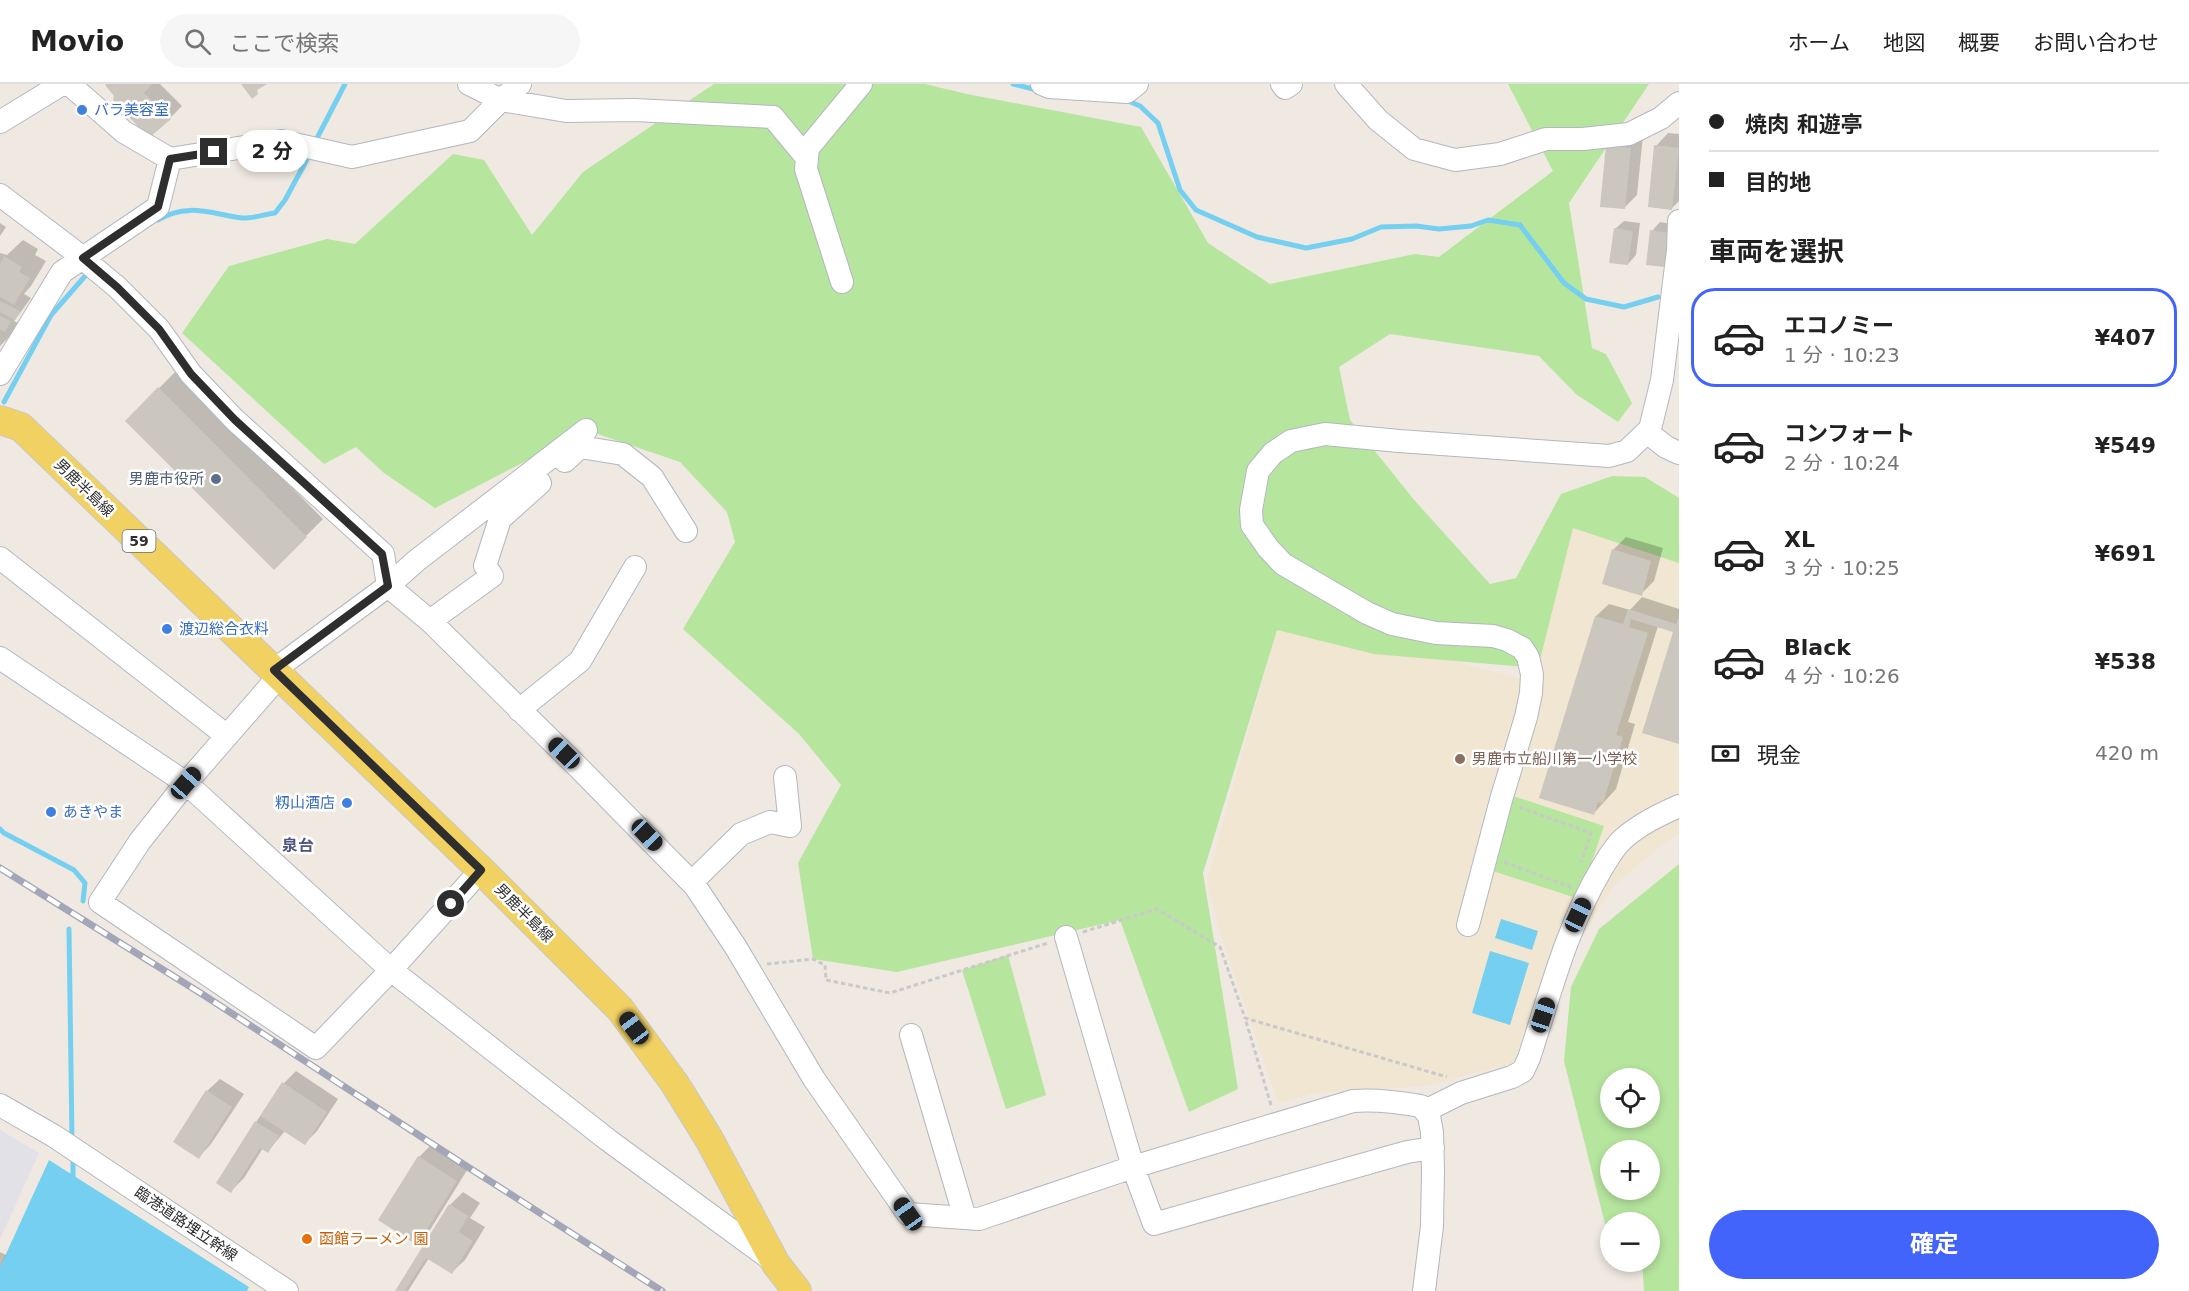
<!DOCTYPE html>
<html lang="ja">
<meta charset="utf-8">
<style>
body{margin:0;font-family:"DejaVu Sans","Noto Sans JP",sans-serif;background:#f6f6f6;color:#222;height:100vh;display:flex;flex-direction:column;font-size:22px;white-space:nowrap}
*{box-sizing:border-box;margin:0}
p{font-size:20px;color:#767676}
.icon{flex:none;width:33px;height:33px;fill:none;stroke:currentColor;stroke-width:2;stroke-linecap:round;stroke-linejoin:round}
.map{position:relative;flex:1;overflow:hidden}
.side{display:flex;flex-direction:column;background:#fff;width:510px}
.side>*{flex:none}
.hud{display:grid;align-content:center;height:132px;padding:0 30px;background:#fff}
.controls{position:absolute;left:1600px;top:984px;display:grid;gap:12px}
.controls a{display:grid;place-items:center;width:60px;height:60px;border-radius:50%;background:#fff;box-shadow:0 3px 9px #0003;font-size:30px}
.end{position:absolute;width:27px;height:27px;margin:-14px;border:8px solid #2e2e2e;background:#fff;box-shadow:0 0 0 3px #fff}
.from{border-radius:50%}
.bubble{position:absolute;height:42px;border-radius:21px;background:#fff;box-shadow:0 3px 9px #0003;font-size:20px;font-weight:700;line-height:42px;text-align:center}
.car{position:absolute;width:18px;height:36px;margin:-18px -9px;border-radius:8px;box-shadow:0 0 4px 2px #0007;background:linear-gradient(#222 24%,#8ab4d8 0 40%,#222 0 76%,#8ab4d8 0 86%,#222 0)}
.hud b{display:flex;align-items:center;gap:21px;height:57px;font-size:22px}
.hud b+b{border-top:2px solid #e0e0e0}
.hud i{width:15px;height:15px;background:#222}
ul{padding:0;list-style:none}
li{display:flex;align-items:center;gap:18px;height:99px;margin:0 12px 9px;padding:0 18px;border:3px solid transparent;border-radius:24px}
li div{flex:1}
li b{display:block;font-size:22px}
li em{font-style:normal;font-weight:700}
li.current{border-color:#4264fb}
li>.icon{width:54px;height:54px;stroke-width:1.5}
h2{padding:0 30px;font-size:27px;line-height:72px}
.pay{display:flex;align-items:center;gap:15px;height:66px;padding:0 30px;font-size:22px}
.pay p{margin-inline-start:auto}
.action{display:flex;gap:12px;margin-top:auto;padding:12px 30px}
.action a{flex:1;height:69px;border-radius:36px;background:#4264fb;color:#fff;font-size:24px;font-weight:700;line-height:69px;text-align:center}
header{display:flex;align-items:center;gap:36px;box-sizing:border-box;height:84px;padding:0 30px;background:#fff;border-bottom:2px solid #e0e0e0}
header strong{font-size:28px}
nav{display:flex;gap:33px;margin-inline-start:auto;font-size:21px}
.search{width:420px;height:54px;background:#f6f6f6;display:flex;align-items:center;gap:15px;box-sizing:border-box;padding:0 21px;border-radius:33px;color:#767676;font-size:22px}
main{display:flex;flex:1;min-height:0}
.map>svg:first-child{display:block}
.industrial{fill:#e3e1e8}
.education{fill:#f0e6d1}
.green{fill:#b6e59e;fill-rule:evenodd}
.water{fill:#75cff0}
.shadow{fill:#0003}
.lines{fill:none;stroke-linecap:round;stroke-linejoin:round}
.stream{stroke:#75cff0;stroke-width:5}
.building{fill:#cbc7bf}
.minor-casing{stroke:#b4b7c1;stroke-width:24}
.major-casing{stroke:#c9c9c9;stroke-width:30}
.path{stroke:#c9c9c9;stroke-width:3;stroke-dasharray:4.5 3;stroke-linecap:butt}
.minor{stroke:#fff;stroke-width:22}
.major{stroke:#f2d163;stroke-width:28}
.rail-casing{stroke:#a3a6b8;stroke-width:7}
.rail{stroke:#fff;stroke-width:4.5;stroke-dasharray:14;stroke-linecap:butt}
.route{stroke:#2e2e2e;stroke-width:8}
.shop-dot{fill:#3f7fe0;stroke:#fff;stroke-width:2}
.service-dot{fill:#5c6f8a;stroke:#fff;stroke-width:2}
.education-dot{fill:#8d6e63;stroke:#fff;stroke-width:2}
.food-dot{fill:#e8710a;stroke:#fff;stroke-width:2}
.labels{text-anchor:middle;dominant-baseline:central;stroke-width:5;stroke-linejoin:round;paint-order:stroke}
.shield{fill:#fff;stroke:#6d6d6d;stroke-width:1.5}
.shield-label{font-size:14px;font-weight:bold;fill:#2e2e2e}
.shop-label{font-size:15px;fill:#366cbe;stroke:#fff;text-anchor:start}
.service-label{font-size:15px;fill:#4e5e75;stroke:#fff;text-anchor:end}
.street-label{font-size:15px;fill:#2e2e2e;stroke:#fff}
.education-label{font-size:15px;fill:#785e54;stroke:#fff;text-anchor:start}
.food-label{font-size:15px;fill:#c56008;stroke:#fff;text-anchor:start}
.neighbourhood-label{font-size:16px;font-weight:bold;fill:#4d5680;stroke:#fff}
</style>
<header>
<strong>Movio</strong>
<div class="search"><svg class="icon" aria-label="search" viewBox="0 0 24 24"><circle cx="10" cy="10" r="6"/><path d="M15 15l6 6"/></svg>ここで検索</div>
<nav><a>ホーム</a><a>地図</a><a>概要</a><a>お問い合わせ</a></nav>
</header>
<main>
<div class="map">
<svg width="1679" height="1207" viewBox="0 0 1679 1207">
<rect width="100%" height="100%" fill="#efe9e1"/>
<path class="industrial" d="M0 1046 39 1069 0 1155Z"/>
<path class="education" d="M1573 444 1679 471V750L1665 759 1613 802 1576 862 1539 972 1427 1002 1315 1009 1278 1019 1219 845 1207 796 1281 531 1535 599Z"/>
<path class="green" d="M714 0H925L967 10 1141 43 1208 159 1270 200 1415 170 1439 173 1553 87 1508 0H1649L1569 119 1592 264 1606 270 1632 319 1618 338 1576 310 1539 272 1390 250 1339 283 1350 336 1415 417 1490 500 1516 494 1561 410 1612 392 1645 393 1679 414V479L1573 444 1538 584 1374 570 1277 546 1203 789 1238 1005 1189 1028 1120 836 897 888 813 875 798 779 841 701 799 650 683 545 735 458 727 428 680 378 586 346 435 424 384 389 356 363 324 380 182 249 229 182 327 155 355 160 453 70 484 76 532 151 583 88Z
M1510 711 1604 742 1579 815 1487 785Z
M1679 780V1207H1644L1642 1178H1650V1138H1640L1639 1134 1605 1140 1564 977 1571 903 1599 845ZM1611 994H1650V1034H1611ZM1611 1066H1650V1106H1611Z
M1008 871 1046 1011 1006 1025 962 886Z"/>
<path class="water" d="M1501 835 1538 847 1532 866 1495 854Z
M1490 867 1529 879 1510 941 1472 929Z
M49 1076 249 1203 247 1207H0V1183Z"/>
<path class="shadow" d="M108 0H160L182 22 170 34Z
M1668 49 1679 50V117L1672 124 1656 62Z
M1643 51 1637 111 1624 124 1608 62Z
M1624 137 1640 139 1636 171 1628 180 1615 145Z
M1660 138 1677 141 1664 181 1652 147Z
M0 139 6 143 0 152Z
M23 156 38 165 35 171 46 177 31 202 24 210 31 214 14 237 18 239 10 252 0 262V169L7 171Z
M176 287 323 435 274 484 127 337Z
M1626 453 1663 464 1654 497 1641 510 1613 466Z
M1642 513 1679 525V659L1675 547 1658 542 1628 638 1635 640 1616 705 1594 729 1596 532 1609 520 1630 526Z
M296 987 338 1015 317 1047 305 1059 285 1047 268 1067 263 1064 244 1094 231 1107 256 1038 284 999Z
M220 995 244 1010 211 1060 199 1073 207 1007Z
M432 1060 469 1083 430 1146 417 1159 380 1136 419 1073Z
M463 1108 480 1119 470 1134 485 1143 465 1176 452 1188 429 1174 408 1207H397L450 1121Z
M0 1168 6 1171 0 1183Z"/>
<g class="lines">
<path class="stream" d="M1013 0 1037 6
M1126 16 1140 22 1158 39 1180 106 1196 126 1257 153 1306 164 1352 155 1381 143 1416 142 1439 145 1471 142 1488 136 1520 141 1564 199 1586 215 1624 223 1658 213
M314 60 345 0
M158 136C187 118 212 130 242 134 252 135 265 130 275 129L285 116 310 70
M4 318 51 231 86 191
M0 745 4 749 74 786 85 799 83 817
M69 845 72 1056
M73 1072V1097"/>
</g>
<path class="building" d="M106 0H152L144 9 171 35 149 54 113 16 114 12 105 1Z
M241 0H267L257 6 258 10 252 15Z
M1606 61 1631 64 1625 125 1600 123Z
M1654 61 1679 64 1672 126 1648 123Z
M1614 144 1633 147 1628 181 1609 179Z
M1650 146 1669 149 1665 183 1646 181Z
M4 172 22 183 19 188 30 194 14 221 0 213V180Z
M0 217 20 227 15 236 0 228Z
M0 232 11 237 5 248 0 245Z
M158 303 307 453 274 486 125 337Z
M1612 465 1651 477 1642 512 1602 500Z
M1628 525 1676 540 1679 533V660L1642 649 1673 548 1631 535 1629 543 1648 549 1616 651 1623 653 1603 719 1598 718 1594 731 1539 714 1595 532 1623 540Z
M282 998 327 1028 305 1061 260 1032Z
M206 1006 232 1023 199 1075 173 1058Z
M255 1037 279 1052 268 1069 260 1064 231 1109 216 1099Z
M418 1072 457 1097 417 1161 378 1136Z
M449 1120 468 1132 459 1148 473 1157 452 1190 426 1174 405 1207H395Z"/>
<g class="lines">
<defs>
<path id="minor" d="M69 0 124 48 170 75 281 57 352 73 470 47 501 16 520 0
M469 0 501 16 566 27 635 26 773 33 807 74
M1042 0 1049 3 1127 8 1137 0
M1282 0 1285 4 1291 0
M1346 0 1378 36 1414 65 1455 76 1500 70 1546 55H1583L1629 50 1661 34 1679 19
M0 38 62 0
M0 111 69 163 117 203 159 245 191 290 235 336 383 470 388 502 274 586
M842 198 806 85 808 64 861 0
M0 290 62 188 158 123 170 75
M586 346 416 477 388 502 430 537 579 684 695 802 735 862 814 995 908 1130 979 1135 1133 1083 1353 1017C1376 1015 1398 1018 1421 1022L1429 1032 1432 1048 1433 1086 1432 1142 1424 1207
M1647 348 1666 363 1679 369
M565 377 580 363 623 370 652 393 686 447
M0 474 227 652
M430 537 492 492 485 482 500 435 540 399
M0 574 186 699 391 886 608 1056 773 1177
M280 591 186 699 140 757 100 818 316 964 391 886 481 786
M519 626 580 577 635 483
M692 798 741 750 770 738 790 742 785 693
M1468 841 1501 716 1526 633 1531 609 1532 590 1528 573 1522 564 1507 556 1493 552 1436 549 1392 540 1367 529 1283 480 1268 464 1252 441 1251 426 1258 387 1273 369 1291 357 1325 350 1399 357 1609 372 1627 367 1650 345 1662 296 1678 166 1679 137
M1066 853 1133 1083 1154 1140 1407 1068 1433 1064
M911 951 965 1134
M0 1021 54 1052 287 1207
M1425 1027 1461 1009 1512 993 1523 987 1529 974C1550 910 1567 842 1602 784 1608 774 1614 763 1623 755 1640 740 1659 731 1679 722"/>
<path id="major" d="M0 336 21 343 481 786 620 925 675 1000 709 1055 776 1180 797 1207"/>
</defs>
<use href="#minor" class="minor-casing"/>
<use href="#major" class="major-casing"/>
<path class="path" d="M1519 723 1591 749 1581 778
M1504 778 1571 803
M1083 848 1157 825 1220 863 1245 934
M767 880 813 875 825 881 826 896 890 909 1048 859
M1271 1021 1245 934 1447 993"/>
<use href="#minor" class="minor"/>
<use href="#major" class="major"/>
<defs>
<path id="rail" d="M0 784 202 910 460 1078 662 1207"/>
</defs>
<use href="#rail" class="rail-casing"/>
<use href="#rail" class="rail"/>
</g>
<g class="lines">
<path class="route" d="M214 68 170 75 158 123 83 174 117 203 159 245 191 290 235 336 382 470 388 502 274 586 481 786 451 820"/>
</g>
<g class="shop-dot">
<circle cx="82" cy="26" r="6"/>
<circle cx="167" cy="545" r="6"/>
<circle cx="347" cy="719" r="6"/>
<circle cx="51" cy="728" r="6"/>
</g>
<circle class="service-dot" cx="216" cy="395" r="6"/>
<circle class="education-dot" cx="1460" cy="675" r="6"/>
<circle class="food-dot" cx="307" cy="1155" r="6"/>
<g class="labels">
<rect class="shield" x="122.5" y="446" width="33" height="22" rx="4.5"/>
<g class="shield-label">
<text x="139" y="457">59</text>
</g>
<g class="shop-label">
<text x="94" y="26">バラ美容室</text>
<text x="179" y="545">渡辺総合衣料</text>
<text x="335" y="719" text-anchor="end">籾山酒店</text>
<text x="63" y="728">あきやま</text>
</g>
<g class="service-label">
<text x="204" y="395">男鹿市役所</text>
</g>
<g class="street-label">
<text transform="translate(84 404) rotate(44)">男鹿半島線</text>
<text transform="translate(524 829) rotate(45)">男鹿半島線</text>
<text transform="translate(186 1140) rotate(34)">臨港道路埋立幹線</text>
</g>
<g class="education-label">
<text x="1472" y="675">男鹿市立船川第一小学校</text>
</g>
<g class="food-label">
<text x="319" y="1155">函館ラーメン 園</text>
</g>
<g class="neighbourhood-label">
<text x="298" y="761">泉台</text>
</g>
</g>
</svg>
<div class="controls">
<a><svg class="icon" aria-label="locate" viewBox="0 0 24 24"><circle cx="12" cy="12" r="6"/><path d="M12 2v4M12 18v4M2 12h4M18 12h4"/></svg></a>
<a>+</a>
<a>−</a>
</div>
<i class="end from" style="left:451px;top:820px"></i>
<i class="end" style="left:214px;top:68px"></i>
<div class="bubble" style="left:236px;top:46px;width:72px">2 分</div>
<i class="car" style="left:564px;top:669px;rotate:314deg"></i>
<i class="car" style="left:186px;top:699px;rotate:41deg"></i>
<i class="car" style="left:647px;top:751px;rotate:136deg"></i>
<i class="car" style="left:1578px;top:831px;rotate:25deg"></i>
<i class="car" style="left:1543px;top:931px;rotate:18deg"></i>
<i class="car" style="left:634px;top:944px;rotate:323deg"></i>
<i class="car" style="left:908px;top:1130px;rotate:325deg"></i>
</div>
<section class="side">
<div class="hud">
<b><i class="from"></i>焼肉 和遊亭</b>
<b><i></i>目的地</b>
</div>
<h2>車両を選択</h2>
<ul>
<li class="current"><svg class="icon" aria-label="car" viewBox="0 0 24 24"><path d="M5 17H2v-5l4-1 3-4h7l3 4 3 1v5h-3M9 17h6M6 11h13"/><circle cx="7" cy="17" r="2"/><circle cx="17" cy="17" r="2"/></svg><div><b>エコノミー</b><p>1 分 · 10:23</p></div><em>¥407</em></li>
<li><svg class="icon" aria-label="car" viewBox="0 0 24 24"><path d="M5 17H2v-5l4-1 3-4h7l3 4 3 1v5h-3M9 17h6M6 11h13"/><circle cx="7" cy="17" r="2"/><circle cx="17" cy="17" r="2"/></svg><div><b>コンフォート</b><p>2 分 · 10:24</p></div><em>¥549</em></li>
<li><svg class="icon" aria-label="car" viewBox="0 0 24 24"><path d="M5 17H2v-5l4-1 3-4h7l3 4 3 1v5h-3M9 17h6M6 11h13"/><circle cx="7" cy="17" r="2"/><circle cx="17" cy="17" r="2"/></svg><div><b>XL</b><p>3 分 · 10:25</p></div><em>¥691</em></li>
<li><svg class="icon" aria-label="car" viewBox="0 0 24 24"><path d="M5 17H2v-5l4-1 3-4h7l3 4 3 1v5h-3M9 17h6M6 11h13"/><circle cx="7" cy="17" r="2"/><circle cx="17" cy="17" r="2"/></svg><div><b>Black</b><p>4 分 · 10:26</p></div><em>¥538</em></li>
</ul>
<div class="pay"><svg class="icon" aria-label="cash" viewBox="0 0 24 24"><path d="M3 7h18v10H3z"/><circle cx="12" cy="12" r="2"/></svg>現金<p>420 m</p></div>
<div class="action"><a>確定</a></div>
</section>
</main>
